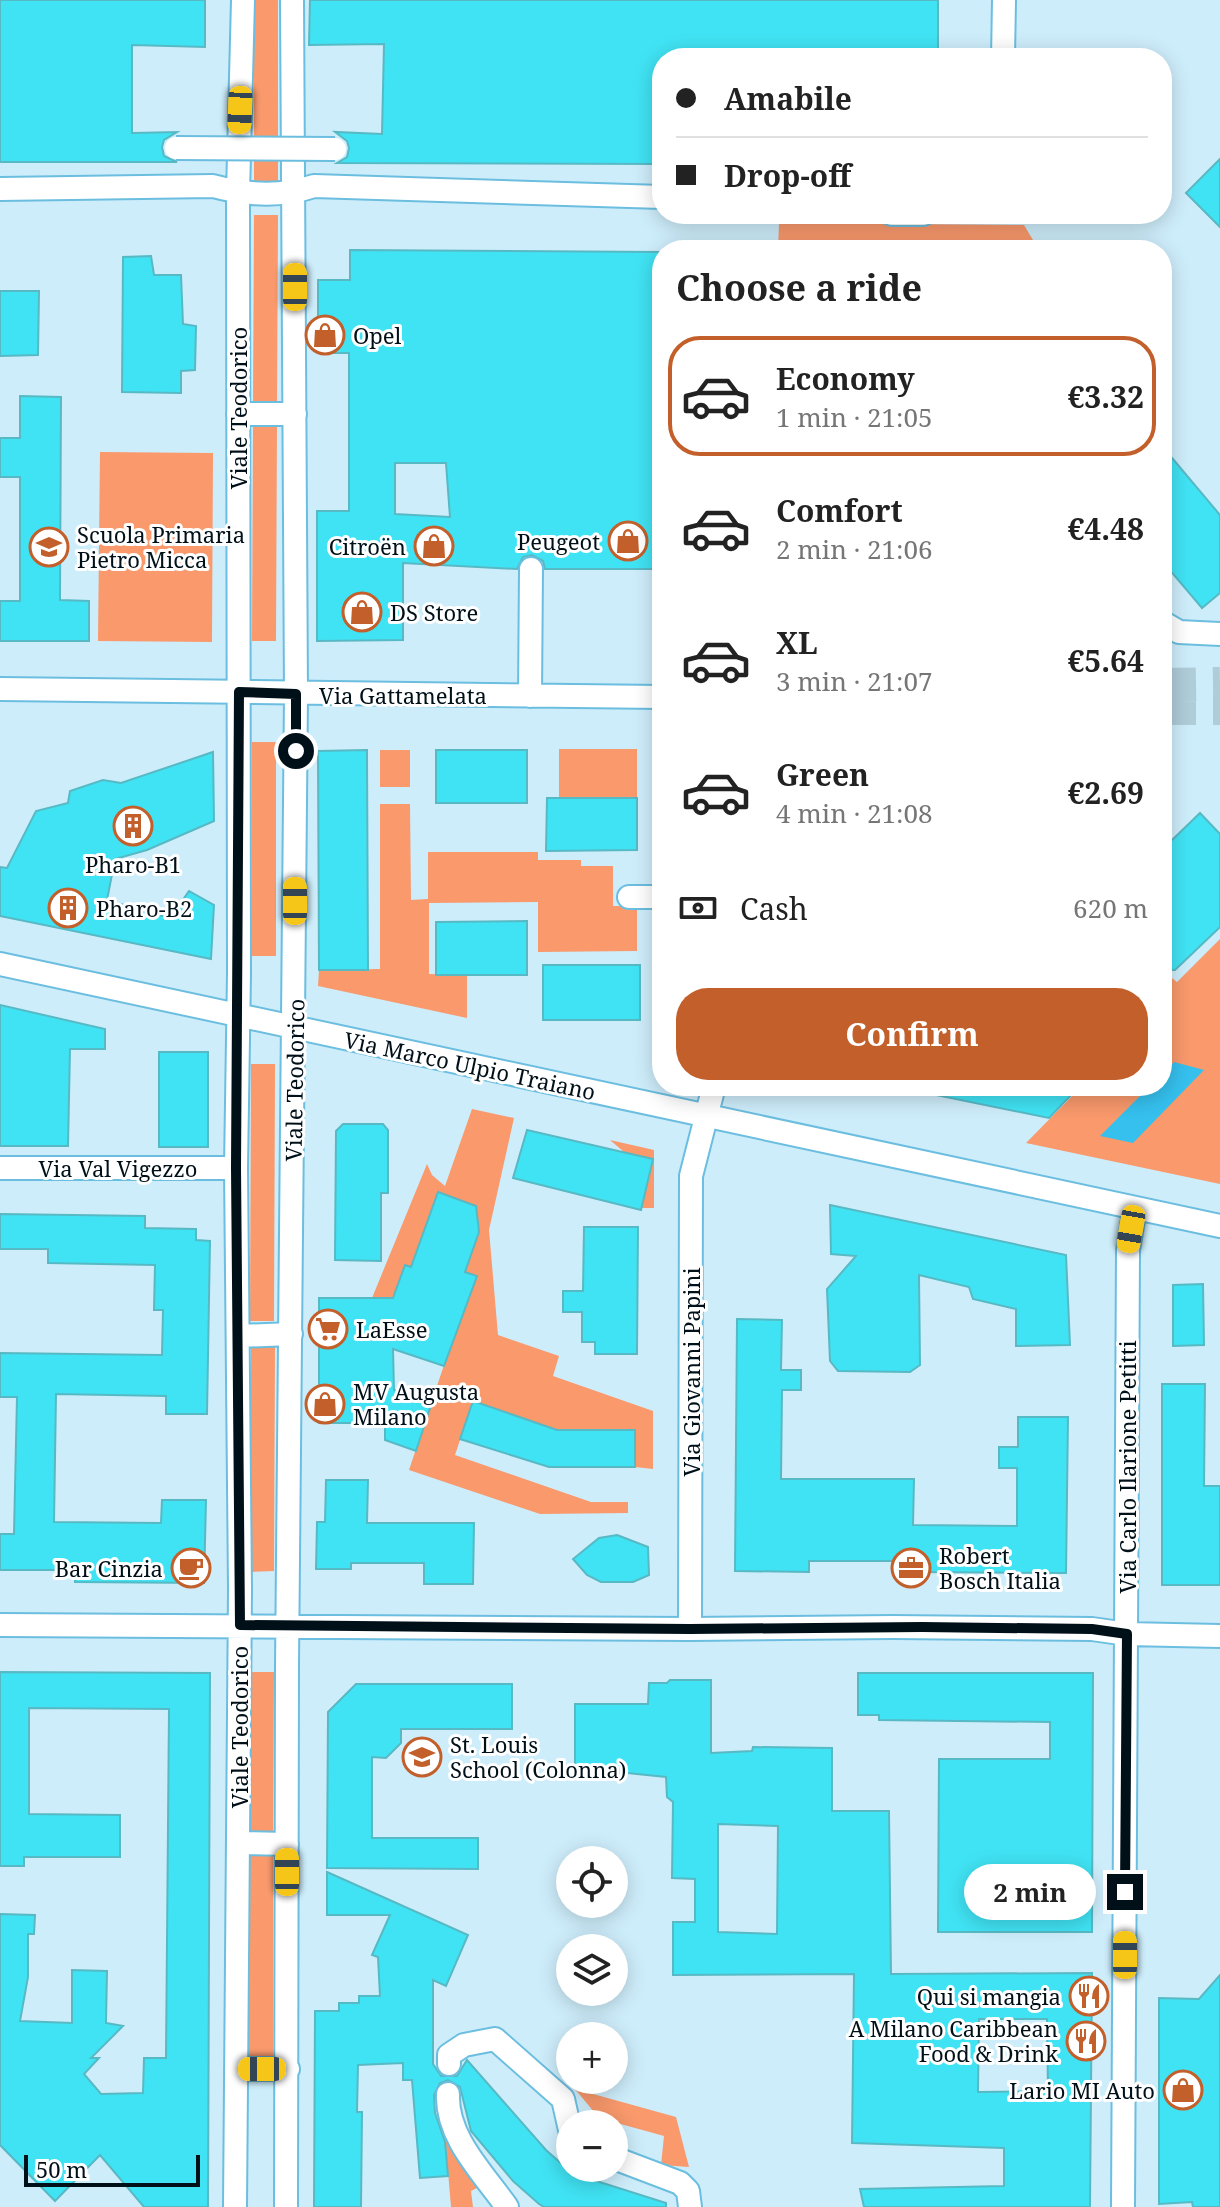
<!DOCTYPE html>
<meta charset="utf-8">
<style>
body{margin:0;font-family:"Noto Serif",serif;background:#f2f2f2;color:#222;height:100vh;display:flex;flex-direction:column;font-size:30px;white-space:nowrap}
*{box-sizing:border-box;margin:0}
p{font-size:26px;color:#767676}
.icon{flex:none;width:44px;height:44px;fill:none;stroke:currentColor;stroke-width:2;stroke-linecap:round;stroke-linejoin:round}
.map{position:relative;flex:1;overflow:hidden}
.panel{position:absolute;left:652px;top:240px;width:520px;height:856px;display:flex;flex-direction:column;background:#fff;border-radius:32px;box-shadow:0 4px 20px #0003}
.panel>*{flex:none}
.banner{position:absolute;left:652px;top:48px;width:520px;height:176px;border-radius:32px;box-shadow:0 4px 20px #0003;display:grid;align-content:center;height:176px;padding:0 24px;background:#fff}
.buttons{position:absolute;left:556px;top:1846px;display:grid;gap:16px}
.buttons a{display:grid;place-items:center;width:72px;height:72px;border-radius:50%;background:#fff;box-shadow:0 4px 20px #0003;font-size:40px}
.scale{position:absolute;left:24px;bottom:20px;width:176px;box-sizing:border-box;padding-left:8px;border:4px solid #001019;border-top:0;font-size:22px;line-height:28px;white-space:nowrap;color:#001019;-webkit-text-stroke:6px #fff;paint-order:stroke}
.end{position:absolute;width:36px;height:36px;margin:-18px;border:10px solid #001019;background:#fff;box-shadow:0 0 0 4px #fff}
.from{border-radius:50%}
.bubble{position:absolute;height:56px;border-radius:28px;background:#fff;box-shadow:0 4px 20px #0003;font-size:26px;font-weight:700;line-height:56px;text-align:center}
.car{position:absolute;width:24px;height:48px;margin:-24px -12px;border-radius:10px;box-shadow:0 0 6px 2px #0007;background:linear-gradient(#f5c518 24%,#345 0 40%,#f5c518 0 76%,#345 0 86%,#f5c518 0)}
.banner b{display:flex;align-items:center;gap:28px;height:76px;font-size:30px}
.banner b+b{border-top:2px solid #e0e0e0}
.banner i{width:20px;height:20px;background:#222}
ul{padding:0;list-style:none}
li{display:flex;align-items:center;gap:24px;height:120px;margin:0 16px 12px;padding:0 8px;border:4px solid transparent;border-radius:32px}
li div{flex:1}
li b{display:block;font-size:30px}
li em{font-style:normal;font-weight:700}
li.current{border-color:#c35f2a}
li>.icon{width:72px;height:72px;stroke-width:1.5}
h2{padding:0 24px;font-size:36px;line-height:96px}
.pay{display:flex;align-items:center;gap:20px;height:88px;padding:0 24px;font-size:30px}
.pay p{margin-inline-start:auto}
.button{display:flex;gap:16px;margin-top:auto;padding:16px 24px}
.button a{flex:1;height:92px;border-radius:32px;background:#c35f2a;color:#fff;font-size:32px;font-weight:700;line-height:92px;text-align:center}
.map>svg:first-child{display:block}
.green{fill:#f9996c}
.water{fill:#35c0ee}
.building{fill:#40e3f4;stroke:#57b9c4;stroke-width:2;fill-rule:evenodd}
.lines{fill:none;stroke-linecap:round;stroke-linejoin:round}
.highway-tunnel{stroke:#afccd9;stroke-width:34;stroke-dasharray:34 17;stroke-linecap:butt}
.minor-casing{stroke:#6bbedf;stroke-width:26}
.minor{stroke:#fff;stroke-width:22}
.minor-bridge-casing{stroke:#6bbedf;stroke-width:26;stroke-linecap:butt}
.minor-bridge{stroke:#fff;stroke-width:22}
.route{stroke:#001019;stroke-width:10}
.labels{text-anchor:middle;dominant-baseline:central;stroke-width:6;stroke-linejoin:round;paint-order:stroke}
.poi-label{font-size:22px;fill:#001019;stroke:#fff;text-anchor:start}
.street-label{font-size:22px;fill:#001019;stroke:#fff}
</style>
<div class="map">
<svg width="1220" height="2207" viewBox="0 0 1220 2207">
<rect width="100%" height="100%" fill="#ceedfb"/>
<path class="green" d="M254 0H278V193H254Z
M254 215H278L277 407H253Z
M779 223 1024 225 1039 250H778Z
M253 421H277L276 641H252Z
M100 452 213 453 212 642 98 641Z
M252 742H276V956H252Z
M559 749H637V798H559Z
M380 750H410V787H380Z
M380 804H410L411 900 428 899V852H538V860H581V866H613V906H637V951L538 952V902L429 903V974L467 975V1018L318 986 319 970 380 969Z
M1220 939V1184L1026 1143 1082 1086H1162V970L1177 982Z
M251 1064H275L274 1321H250Z
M472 1109 514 1118 489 1230 498 1335 559 1356 553 1376 653 1411V1469L635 1467V1431L557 1430 473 1401 455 1455 591 1502H628V1513L540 1514 409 1470 458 1323 372 1298 427 1164 432 1175 445 1186Z
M610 1140 654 1150V1208H642L652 1159 624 1152Z
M251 1344H275L274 1571 250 1572Z
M250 1672H274L273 1840 249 1839Z
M249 1847H273V2060H248Z
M575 2089 676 2117 689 2167 661 2165 664 2136 599 2118Z
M445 2136 481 2186 471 2191 473 2207H451Z"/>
<path class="water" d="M1174 1062 1204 1070 1133 1143 1100 1136 1150 1086H1162V1074Z"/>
<path class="building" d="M0 0H205V47L132 45V133L177 132 164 140 162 147 164 156 177 162H0Z
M310 0H938V58H662V164L337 163 347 157 349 148 347 141 335 132 382 134 384 44 309 45Z
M1220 159V227L1186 193Z
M350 250 662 252V569H545L543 561 532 555 523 557 517 569 403 563V640L317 641V511H349V353H318V280H350ZM395 463H446L450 517 395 514Z
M151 256 154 275H181L183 324 196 326 195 370 181 371V393L122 392 123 257Z
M0 291H39L38 355 0 356Z
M20 396 61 397 60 600 89 601V641H0V601H20V477H0V438H20Z
M1162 446 1220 515V593L1202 608 1162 561Z
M367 750 368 970H319L318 751Z
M436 750H527V803H436Z
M213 752 214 821 147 850 115 859 107 900 170 918 189 891 214 905 211 959 0 916V867L7 868 36 811 68 803 70 791 103 780 121 783Z
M547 798H637V850L546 851Z
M1200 813 1220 834V927L1175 970H1162V832L1171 841Z
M527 921V975H436V922Z
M543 965H640V1020H543Z
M0 1005 105 1029V1049H70L68 1146H0Z
M159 1052H208V1147H159Z
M937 1086H1080L1049 1118 936 1095Z
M343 1124H383L388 1130V1193H381V1261L335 1260 336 1131Z
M527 1130 653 1159 641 1210 513 1178Z
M438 1192 476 1206 479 1232 465 1272 477 1276 444 1366 393 1349 394 1390 432 1402 416 1451 385 1440V1423H319V1298H393L405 1265 411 1267Z
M830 1205 1066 1255 1070 1345 1016 1346V1309L973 1299 969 1287 919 1275 920 1365 910 1372 838 1371 830 1361 827 1289 856 1256 831 1254Z
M0 1214 145 1216V1228L196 1229V1240L210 1241 207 1414H166V1396L56 1394 54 1522 161 1523 162 1500H206L204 1583 75 1582V1570H0V1534H14L17 1397H0V1353L162 1355 163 1310H154L155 1265 48 1263V1249H0Z
M584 1227H638L637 1354H595V1342H582V1312H563V1291H583Z
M1203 1284 1204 1345 1173 1346V1285Z
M737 1319 782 1320 781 1370H801V1390H782L781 1479H914L913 1525 1017 1526V1468H999V1447H1018V1417H1068L1066 1573 913 1572V1561H809V1572L735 1571Z
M1162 1384H1205L1204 1486H1220V1585H1162Z
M473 1401 557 1430H635V1467H549L460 1439Z
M326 1480H368L367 1523H474L473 1584H424V1563H351V1569H316L317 1522H325Z
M617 1535 648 1547 649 1575 633 1582H601L587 1575 573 1559 599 1538Z
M0 1672 210 1673 208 2207H144L100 2155 55 2201 0 2145V1914L35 1915 34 1934H28V1977L20 2021 72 2023V1970L107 1971 106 2023 123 2026 91 2058H99L84 2074 101 2094 143 2093 144 2058H166L169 1709 29 1708V1814L120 1815V1857H24V1866H0Z
M858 1673H1093L1092 1932H938L939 1759H1050V1722L879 1720V1715H858Z
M670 1680H711V1753L752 1751 753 1747 832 1748V1811H889L891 1974 1092 1973 1090 2207H864L860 2189 1004 2186V2148L852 2143 854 1974 673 1975V1922H695V1879L672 1878 673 1802 667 1797 666 1777 627 1773 575 1776V1704H648L649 1683H667ZM718 1824 778 1826 777 1934 718 1932ZM979 2019H1047L1048 2091 978 2092Z
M356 1684H512V1729H401V1743L386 1758 372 1757V1838H478V1869L327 1868 328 1712Z
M327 1872 468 1935 446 1986 433 1980V2064L441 2076H457L467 2060 546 2150 564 2166 587 2178 666 2203V2207H544L539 2204 513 2181 471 2131 460 2087 448 2080 440 2083 434 2095 435 2113 445 2142 448 2176 420 2178 412 2080H403V2063L358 2065 357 2112H362L361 2207H314L315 2011H339V2003H359V1996H380L378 1957 372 1955 390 1915H327Z
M1220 1975V2207H1193L1192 2202 1159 2204V1998L1199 1999Z"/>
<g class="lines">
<path class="highway-tunnel" d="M1162 685 1220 684
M1162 708H1220"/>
<defs>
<path id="minor" d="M1003 58 1004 0
M0 189 213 186C246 195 282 197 314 186L662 197
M892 214H923
M238 414H295
M1162 622 1179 632 1220 634
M0 689 662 697
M530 696 531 569
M629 897H662
M0 964 1220 1226
M0 1168H236
M239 1336 291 1334
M0 1625 690 1629 893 1627 1092 1629 1127 1634 1220 1636
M690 1629 691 1176 714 1086
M238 1843 287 1844
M449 2064V2055L464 2045 495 2039 563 2099 570 2130
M236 2069H288
M448 2094C446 2137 483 2173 507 2207
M614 2158 680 2183 688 2191 690 2207
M235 2207 240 1589 236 1168 239 973 238 193 243 0
M286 2207 287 1666 296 694 292 0
M1123 2207 1128 1250 1135 1208"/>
</defs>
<use href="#minor" class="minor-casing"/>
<use href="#minor" class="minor"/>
<defs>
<path id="minor-bridge" d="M176 148 335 149"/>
</defs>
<use href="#minor-bridge" class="minor-bridge-casing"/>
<use href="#minor-bridge" class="minor-bridge"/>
</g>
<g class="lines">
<path class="route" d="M296 751V694L239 692 236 1168 240 1625 690 1629 922 1627 1092 1629 1127 1634 1125 1892"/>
</g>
<defs>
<symbol id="shop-ring" viewBox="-11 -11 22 22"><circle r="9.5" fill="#fff" stroke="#c35f2a" stroke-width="1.5"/><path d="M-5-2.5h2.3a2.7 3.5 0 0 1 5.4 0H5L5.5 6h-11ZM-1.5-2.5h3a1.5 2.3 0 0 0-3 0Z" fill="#c35f2a"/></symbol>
<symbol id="school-ring" viewBox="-11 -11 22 22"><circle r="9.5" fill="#fff" stroke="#c35f2a" stroke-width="1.5"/><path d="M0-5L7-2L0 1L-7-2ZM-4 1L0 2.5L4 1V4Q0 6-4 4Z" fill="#c35f2a"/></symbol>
<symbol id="building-ring" viewBox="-11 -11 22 22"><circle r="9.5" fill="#fff" stroke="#c35f2a" stroke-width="1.5"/><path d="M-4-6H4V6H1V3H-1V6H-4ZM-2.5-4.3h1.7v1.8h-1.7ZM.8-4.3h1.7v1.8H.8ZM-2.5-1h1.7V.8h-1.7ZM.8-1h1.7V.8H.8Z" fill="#c35f2a"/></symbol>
<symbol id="supermarket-ring" viewBox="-11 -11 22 22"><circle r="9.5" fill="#fff" stroke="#c35f2a" stroke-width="1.5"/><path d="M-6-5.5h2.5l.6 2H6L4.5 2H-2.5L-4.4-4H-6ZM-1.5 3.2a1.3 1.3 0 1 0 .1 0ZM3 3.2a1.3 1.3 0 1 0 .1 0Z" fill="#c35f2a"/></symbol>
<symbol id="cafe-ring" viewBox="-11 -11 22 22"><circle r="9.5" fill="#fff" stroke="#c35f2a" stroke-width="1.5"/><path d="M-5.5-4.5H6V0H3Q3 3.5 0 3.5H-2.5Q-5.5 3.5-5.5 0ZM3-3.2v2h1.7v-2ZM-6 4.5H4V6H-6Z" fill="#c35f2a"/></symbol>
<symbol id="office-ring" viewBox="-11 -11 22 22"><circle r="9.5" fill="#fff" stroke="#c35f2a" stroke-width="1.5"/><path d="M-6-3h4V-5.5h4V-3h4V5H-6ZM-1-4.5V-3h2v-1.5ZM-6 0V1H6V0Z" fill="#c35f2a"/></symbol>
<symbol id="restaurant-ring" viewBox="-11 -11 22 22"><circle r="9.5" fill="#fff" stroke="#c35f2a" stroke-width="1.5"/><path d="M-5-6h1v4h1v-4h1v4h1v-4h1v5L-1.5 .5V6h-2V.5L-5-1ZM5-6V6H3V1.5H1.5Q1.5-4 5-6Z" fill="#c35f2a"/></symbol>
</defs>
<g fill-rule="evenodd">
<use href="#shop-ring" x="303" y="313" width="44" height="44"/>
<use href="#shop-ring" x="606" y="519" width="44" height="44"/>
<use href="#shop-ring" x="412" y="524" width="44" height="44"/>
<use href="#school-ring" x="27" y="525" width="44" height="44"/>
<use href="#shop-ring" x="340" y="590" width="44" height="44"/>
<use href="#building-ring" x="111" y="804" width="44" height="44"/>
<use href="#building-ring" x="46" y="886" width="44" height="44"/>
<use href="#supermarket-ring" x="306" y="1307" width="44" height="44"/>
<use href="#shop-ring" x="303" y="1382" width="44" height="44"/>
<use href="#cafe-ring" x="169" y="1546" width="44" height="44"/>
<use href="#office-ring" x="889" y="1546" width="44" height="44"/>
<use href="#school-ring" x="400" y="1735" width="44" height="44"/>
<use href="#restaurant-ring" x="1067" y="1974" width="44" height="44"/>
<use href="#restaurant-ring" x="1064" y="2019" width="44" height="44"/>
<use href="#shop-ring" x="1161" y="2068" width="44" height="44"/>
</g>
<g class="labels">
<g class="poi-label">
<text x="353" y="335">Opel</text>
<text x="77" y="534">Scuola Primaria<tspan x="77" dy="25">Pietro Micca</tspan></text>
<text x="600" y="541" text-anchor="end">Peugeot</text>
<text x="406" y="546" text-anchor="end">Citroën</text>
<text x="390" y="612">DS Store</text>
<text x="133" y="864" text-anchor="middle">Pharo-B1</text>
<text x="96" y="908">Pharo-B2</text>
<text x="356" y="1329">LaEsse</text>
<text x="353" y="1391">MV Augusta<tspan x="353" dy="25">Milano</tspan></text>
<text x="939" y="1555">Robert<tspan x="939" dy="25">Bosch Italia</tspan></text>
<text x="163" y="1568" text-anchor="end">Bar Cinzia</text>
<text x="450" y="1744">St. Louis<tspan x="450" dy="25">School (Colonna)</tspan></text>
<text x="1061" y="1996" text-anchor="end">Qui si mangia</text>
<text x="1058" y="2028" text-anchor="end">A Milano Caribbean<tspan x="1058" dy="25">Food &amp; Drink</tspan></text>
<text x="1155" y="2090" text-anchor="end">Lario MI Auto</text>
</g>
<g class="street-label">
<text transform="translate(238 408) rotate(-90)">Viale Teodorico</text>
<text x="403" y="695">Via Gattamelata</text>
<text transform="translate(470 1065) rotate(12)">Via Marco Ulpio Traiano</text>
<text transform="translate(294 1080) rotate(-89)">Viale Teodorico</text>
<text x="118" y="1168">Via Val Vigezzo</text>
<text transform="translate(691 1372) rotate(-90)">Via Giovanni Papini</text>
<text transform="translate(1127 1467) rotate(-90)">Via Carlo Ilarione Petitti</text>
<text transform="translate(239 1727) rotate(-90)">Viale Teodorico</text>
</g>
</g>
</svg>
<div class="buttons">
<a><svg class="icon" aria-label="locate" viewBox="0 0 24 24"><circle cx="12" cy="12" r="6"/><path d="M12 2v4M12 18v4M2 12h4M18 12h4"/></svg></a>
<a><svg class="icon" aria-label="layers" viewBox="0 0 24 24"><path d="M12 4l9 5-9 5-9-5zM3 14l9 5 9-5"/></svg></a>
<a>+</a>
<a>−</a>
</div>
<div class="scale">50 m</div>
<i class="end from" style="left:296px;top:751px"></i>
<i class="end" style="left:1125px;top:1892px"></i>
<div class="bubble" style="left:964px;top:1864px;width:132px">2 min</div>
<i class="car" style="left:240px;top:110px;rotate:182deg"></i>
<i class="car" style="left:295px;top:287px;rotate:0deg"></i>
<i class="car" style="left:295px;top:901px;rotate:0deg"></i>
<i class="car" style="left:1131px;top:1229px;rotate:190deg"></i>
<i class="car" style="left:287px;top:1872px;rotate:0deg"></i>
<i class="car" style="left:1125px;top:1955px;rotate:0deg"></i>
<i class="car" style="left:262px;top:2069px;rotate:270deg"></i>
<div class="banner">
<b><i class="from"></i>Amabile</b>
<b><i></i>Drop-off</b>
</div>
<section class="panel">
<h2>Choose a ride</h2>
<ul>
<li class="current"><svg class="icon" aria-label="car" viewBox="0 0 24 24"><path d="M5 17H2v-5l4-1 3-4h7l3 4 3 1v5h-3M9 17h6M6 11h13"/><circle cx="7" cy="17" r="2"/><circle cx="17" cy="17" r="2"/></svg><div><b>Economy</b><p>1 min · 21:05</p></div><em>€3.32</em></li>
<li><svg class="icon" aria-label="car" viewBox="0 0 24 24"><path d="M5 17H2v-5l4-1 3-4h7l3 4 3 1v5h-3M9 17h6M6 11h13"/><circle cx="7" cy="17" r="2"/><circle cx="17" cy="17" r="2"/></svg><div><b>Comfort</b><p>2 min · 21:06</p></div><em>€4.48</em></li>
<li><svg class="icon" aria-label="car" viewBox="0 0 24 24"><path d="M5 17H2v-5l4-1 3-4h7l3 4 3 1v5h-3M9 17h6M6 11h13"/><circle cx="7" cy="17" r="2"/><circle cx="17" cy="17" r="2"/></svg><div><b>XL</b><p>3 min · 21:07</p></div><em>€5.64</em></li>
<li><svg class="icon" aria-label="car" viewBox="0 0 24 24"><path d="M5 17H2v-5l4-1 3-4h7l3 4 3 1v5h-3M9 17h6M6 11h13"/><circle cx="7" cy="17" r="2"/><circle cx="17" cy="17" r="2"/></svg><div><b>Green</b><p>4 min · 21:08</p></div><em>€2.69</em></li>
</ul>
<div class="pay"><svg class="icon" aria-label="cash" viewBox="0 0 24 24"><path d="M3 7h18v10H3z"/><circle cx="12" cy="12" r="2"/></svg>Cash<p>620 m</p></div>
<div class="button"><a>Confirm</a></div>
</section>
</div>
